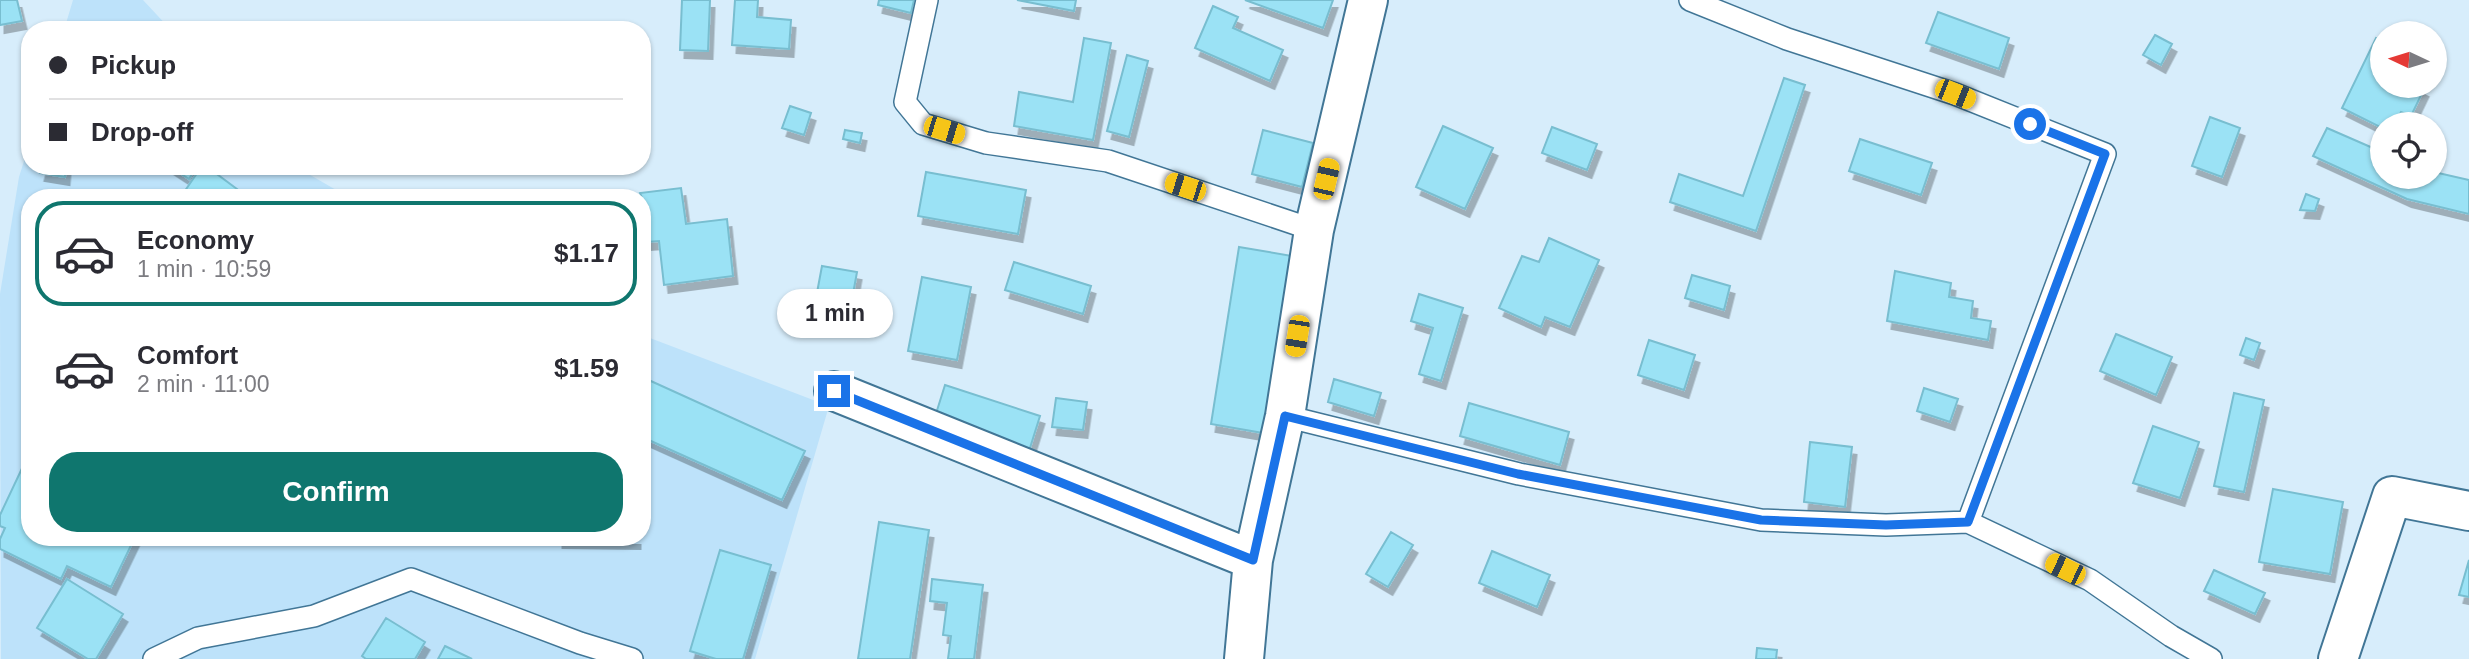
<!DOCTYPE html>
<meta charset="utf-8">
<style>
body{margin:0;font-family:Helvetica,sans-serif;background:#f7f7f7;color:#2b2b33;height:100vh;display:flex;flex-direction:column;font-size:26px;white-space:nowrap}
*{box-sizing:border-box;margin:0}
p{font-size:23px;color:#7c7c81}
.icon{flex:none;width:38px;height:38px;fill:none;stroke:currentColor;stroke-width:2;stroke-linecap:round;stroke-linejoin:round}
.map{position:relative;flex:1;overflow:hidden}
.side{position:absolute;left:21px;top:189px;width:630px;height:357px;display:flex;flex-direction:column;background:#fff;border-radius:28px;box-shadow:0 2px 5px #0004}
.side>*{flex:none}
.hud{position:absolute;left:21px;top:21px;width:630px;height:154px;border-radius:28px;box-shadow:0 2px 5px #0004;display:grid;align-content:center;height:154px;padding:0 28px;background:#fff}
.needle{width:46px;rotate:274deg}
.controls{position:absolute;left:2370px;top:21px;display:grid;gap:14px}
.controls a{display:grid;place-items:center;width:77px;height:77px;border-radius:50%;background:#fff;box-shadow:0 2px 5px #0004;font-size:35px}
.end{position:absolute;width:32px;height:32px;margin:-16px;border:9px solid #1a73e8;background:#fff;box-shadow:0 0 0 4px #fff}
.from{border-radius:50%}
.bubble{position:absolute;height:49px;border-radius:24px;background:#fff;box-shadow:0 2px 5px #0004;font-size:23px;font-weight:800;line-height:49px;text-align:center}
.car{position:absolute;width:21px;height:42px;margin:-21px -10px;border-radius:9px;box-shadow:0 0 5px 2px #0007;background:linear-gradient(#f5c518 24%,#345 0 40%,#f5c518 0 76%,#345 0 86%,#f5c518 0)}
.hud b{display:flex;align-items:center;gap:24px;height:66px;font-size:26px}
.hud b+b{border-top:2px solid #e1e1e2}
.hud i{width:18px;height:18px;background:#2b2b33}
ul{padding:12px 0 0;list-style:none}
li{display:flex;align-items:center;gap:21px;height:105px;margin:0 14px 10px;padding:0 14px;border:4px solid transparent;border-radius:28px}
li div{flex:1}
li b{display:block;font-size:26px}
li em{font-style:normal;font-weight:800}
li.active{border-color:#0f766e}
li>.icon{width:63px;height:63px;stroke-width:1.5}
.button{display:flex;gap:14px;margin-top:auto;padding:14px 28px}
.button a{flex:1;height:80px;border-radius:28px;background:#0f766e;color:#fff;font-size:28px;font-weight:800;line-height:80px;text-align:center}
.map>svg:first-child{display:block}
.built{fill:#bde2fa}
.building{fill:#9be2f5;stroke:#78bed0;stroke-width:2;filter:url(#shadow)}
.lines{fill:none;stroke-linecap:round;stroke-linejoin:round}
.service-casing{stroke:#417696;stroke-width:24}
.minor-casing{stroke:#417696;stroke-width:42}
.service{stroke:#fff;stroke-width:21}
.minor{stroke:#fff;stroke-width:38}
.route{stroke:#1a73e8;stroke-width:9}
</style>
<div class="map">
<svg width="2469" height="659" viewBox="0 0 2469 659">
<defs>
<filter id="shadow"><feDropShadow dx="4.5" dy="8" stdDeviation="0" flood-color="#0004"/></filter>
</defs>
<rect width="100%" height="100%" fill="#d7edfb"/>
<path class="built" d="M73 0H143L171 30H64Z
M30 142V166H299L305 172 350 198H30V537H642V335L829 406 755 659H1L0 294 19 177Z"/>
<path class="building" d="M0 0H17L22 21 0 25Z
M682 0H710L708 51 680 50Z
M735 0H758L757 17 791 20 789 49 732 45Z
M879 0H914L911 13 878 5Z
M1017 0H1076L1074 11Z
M1245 0H1333L1323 28Z
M1213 6 1238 17 1233 28 1283 50 1270 81 1195 48Z
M1938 12 2009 38 1999 69 1926 43Z
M2155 35 2172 44 2161 65 2143 55Z
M1084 38 1111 43 1093 140 1014 126 1019 92 1073 102Z
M2376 38 2382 41V86H2418L2424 89 2411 116 2401 112 2395 124H2382V128L2342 108Z
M1127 55 1148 61 1129 137 1107 131Z
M1784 78 1805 85 1756 231 1670 202 1679 174 1743 196Z
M790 106 811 113 804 135 782 128Z
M2210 117 2240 128 2222 177 2192 166Z
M1443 126 1493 148 1465 209 1416 187Z
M1552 127 1597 144 1587 170 1542 153Z
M2327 128 2382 152V177H2434V172L2469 180V214L2407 199 2313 156Z
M845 130 862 133 860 143 843 139Z
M1263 130 1313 143 1302 187 1252 174Z
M1860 139 1932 163 1921 195 1849 171Z
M42 166H66L65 177 40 173Z
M169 166H197L189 179Z
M202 166H206L249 198H180Z
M926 172 1026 190 1018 234 918 216Z
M681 188 686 224 727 219 733 276 664 285 659 241 646 242 642 198 640 193Z
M2306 194 2319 199 2315 211 2300 210Z
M1549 238 1599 260 1570 327 1545 317 1541 327 1499 308 1522 256 1539 262Z
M1239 247 1292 256 1263 433 1211 424Z
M1014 262 1091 286 1083 314 1005 290Z
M822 266 857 272 851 305 816 298Z
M1895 271 1951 283 1949 297 1973 301 1971 318 1991 321 1988 340 1887 321Z
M1692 275 1730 286 1724 310 1685 298Z
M922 277 971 287 957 360 908 351Z
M1419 294 1463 308 1441 381 1419 374 1433 328 1411 321Z
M2116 334 2172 357 2156 395 2100 371Z
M2246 338 2260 343 2254 360 2240 355Z
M1649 340 1695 355 1684 390 1638 375Z
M642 377 805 451 782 500 642 437Z
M1334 379 1381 393 1374 416 1328 402Z
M945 385 1040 416 1029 451 934 420Z
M1924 388 1958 399 1950 422 1917 411Z
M2234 393 2264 400 2244 492 2214 486Z
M1056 398 1087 402 1083 430 1052 427Z
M1469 403 1569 432 1560 465 1460 436Z
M2153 426 2199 442 2180 498 2133 483Z
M1810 442 1852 447 1845 507 1804 502Z
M25 462 30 465V537H135L111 587 67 566 61 579 0 549V539L5 528 0 526V515Z
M2273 489 2343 502 2330 574 2259 562Z
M879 522 929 530 910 659H858Z
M1391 532 1413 545 1388 587 1366 574Z
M558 537H636V541L558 540Z
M720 550 771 565 743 659H716L690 651Z
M1492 551 1550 575 1537 607 1479 583Z
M2469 560V597L2459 595Z
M2214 570 2265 593 2255 614 2204 591Z
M67 579 123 614 96 659H88L37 628Z
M932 579 983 585 974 659H948L951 636 943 635 947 603 930 601Z
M386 618 425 642 415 659H366L362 656Z
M445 646 472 659H438Z
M1757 648 1777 650 1776 659H1756Z"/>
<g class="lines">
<defs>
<path id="service" d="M927 0 905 102 923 124 986 143 1108 161 1314 230
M1690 0 1787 39 1955 94 2105 154 1968 522
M1285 416 1519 474 1761 520 1886 525 1968 522 2090 580 2171 636 2211 659
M154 659 198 638 314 616 411 579 580 643 632 659"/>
<path id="minor" d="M834 391 1253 560
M1244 659 1253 560 1285 416 1314 230 1368 0
M2338 659 2392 496 2469 511"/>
</defs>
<use href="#service" class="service-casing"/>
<use href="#minor" class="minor-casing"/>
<use href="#service" class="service"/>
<use href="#minor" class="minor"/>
</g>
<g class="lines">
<path class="route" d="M834 391 1253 560 1285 416 1518 474 1761 520 1886 525 1968 522 2105 154 2030 124"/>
</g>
</svg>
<div class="controls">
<a><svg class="needle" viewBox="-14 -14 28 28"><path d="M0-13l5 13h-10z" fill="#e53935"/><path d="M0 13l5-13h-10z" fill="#7c7c81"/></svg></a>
<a><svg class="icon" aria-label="locate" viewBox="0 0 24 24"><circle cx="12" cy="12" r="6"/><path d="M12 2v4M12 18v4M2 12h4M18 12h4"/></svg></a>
</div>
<i class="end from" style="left:2030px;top:124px"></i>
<i class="end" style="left:834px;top:391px"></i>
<div class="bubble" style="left:777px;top:289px;width:116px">1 min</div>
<i class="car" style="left:1955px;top:94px;rotate:112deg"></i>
<i class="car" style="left:944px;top:130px;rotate:107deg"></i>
<i class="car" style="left:1326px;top:179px;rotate:13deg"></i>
<i class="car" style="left:1185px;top:187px;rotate:288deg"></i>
<i class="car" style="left:1297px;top:336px;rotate:189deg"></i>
<i class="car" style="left:2065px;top:569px;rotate:296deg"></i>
<div class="hud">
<b><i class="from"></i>Pickup</b>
<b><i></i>Drop-off</b>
</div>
<section class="side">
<ul>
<li class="active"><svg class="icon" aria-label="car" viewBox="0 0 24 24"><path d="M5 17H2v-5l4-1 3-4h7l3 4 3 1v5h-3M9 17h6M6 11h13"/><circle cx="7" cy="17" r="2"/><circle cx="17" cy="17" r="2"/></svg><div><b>Economy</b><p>1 min · 10:59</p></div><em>$1.17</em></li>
<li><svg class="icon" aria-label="car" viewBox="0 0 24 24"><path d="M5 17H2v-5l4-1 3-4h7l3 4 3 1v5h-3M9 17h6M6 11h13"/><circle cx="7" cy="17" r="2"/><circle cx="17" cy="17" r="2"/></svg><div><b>Comfort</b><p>2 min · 11:00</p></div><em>$1.59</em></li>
</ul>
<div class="button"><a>Confirm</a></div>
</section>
</div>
